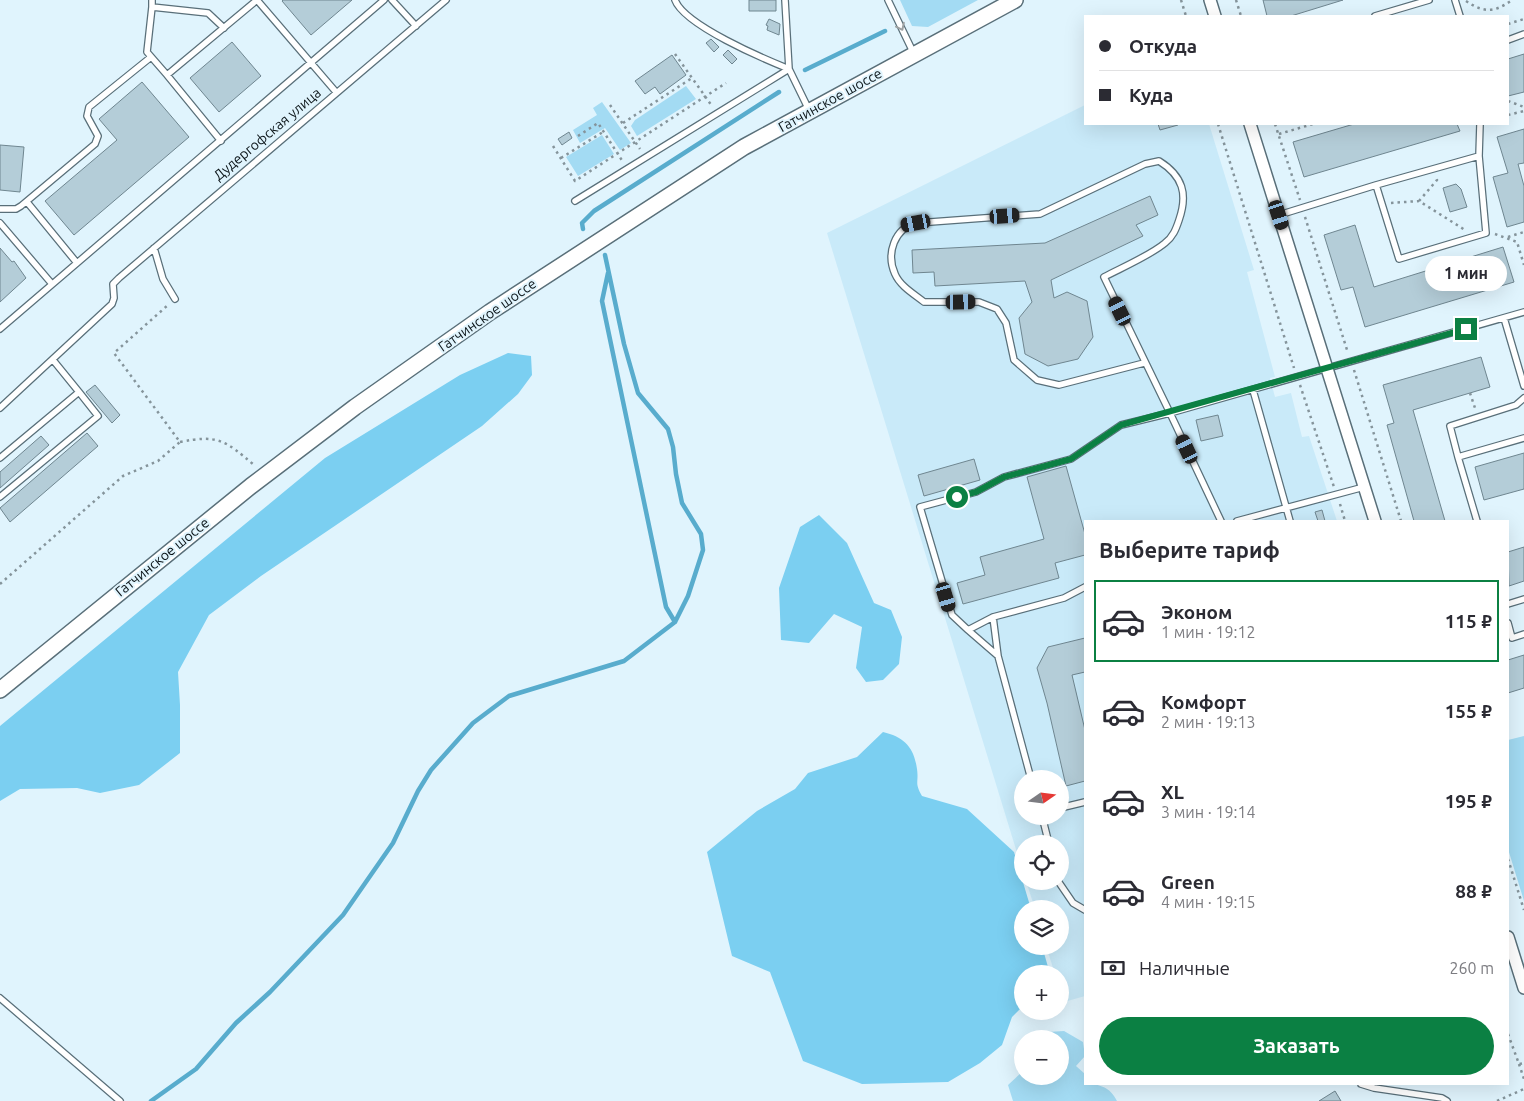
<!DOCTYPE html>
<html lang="ru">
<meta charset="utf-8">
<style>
body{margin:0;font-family:Ubuntu,sans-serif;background:#f7f7f7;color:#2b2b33;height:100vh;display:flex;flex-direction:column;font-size:19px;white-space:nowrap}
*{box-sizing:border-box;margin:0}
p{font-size:16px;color:#7c7c81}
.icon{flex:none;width:28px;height:28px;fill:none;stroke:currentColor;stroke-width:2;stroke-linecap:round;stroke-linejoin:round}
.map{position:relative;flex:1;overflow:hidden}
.sheet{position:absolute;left:1084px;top:520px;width:425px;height:565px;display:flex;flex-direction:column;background:#fff;border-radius:0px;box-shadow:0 5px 20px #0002}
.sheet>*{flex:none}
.banner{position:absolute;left:1084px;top:15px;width:425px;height:110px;border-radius:0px;box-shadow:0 5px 20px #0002;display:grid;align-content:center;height:110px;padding:0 15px;background:#fff}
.needle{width:32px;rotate:76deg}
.fabs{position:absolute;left:1014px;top:770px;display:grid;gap:10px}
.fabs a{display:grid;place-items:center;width:55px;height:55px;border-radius:50%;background:#fff;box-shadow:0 5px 20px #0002;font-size:25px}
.end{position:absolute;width:22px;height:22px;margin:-11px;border:6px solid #0b8043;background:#fff;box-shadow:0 0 0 2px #fff}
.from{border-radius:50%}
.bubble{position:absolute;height:35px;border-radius:18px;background:#fff;box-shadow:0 5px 20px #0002;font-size:16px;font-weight:700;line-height:35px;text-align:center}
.car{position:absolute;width:15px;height:30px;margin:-15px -8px;border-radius:6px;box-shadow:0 0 4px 1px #0007;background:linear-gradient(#222 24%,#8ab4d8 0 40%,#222 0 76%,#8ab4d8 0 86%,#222 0)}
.banner b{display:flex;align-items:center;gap:18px;height:48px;font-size:19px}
.banner b+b{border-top:1px solid #e1e1e2}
.banner i{width:12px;height:12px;background:#2b2b33}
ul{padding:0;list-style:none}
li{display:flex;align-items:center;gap:15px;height:82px;margin:0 10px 8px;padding:0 5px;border:2px solid transparent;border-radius:0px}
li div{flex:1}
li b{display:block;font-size:19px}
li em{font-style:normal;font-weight:700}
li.active{border-color:#0b8043}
li>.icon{width:45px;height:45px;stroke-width:1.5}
h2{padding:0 15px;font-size:22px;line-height:60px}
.pay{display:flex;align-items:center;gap:12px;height:55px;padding:0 15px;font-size:19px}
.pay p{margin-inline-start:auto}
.cta{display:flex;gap:10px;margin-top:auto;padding:10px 15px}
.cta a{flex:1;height:58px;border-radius:30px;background:#0b8043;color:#fff;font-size:20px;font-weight:700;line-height:58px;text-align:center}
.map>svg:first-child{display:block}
.built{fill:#c9eaf9;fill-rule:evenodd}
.green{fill:#a3dbf3}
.forest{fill:#7bcff1}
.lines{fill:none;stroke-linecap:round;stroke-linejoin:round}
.stream{stroke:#58accd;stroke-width:4.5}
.building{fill:#b4cdd8;stroke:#6f8690}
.service-casing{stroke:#596f79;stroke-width:8}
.minor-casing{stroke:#596f79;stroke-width:14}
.secondary-casing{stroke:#596f79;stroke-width:18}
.path{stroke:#85949b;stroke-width:2.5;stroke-dasharray:2.5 4;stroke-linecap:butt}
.service{stroke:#fff;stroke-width:5.5}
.minor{stroke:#fff;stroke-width:11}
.secondary{stroke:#fff;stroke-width:15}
.oneway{stroke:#9da1a2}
.route{stroke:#0b8043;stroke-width:6}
.labels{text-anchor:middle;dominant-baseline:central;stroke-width:4;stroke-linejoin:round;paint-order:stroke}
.street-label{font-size:14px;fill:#0a1317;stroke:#e0f4fd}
</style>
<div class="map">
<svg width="1524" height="1101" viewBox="0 0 1524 1101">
<rect width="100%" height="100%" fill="#e0f4fd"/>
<path class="built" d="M1085 105V124H1209L1254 270 1247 272 1275 377 1270 378 1275 397 1291 393 1302 437 1309 436 1337 521H1085V996L1064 1002 1060 990V974H1055L1046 946H1060V909H1035L1026 881H1060V844H1022V869L827 233ZM1022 779H1060V816H1022Z"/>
<path class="green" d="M900 0H978L928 27 912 26Z
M686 86 696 99 637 136 631 126 635 120Z
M602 102 631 143 620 150 605 128 580 143 573 130 597 115 593 108Z
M602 135 614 154 578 176 566 157Z
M1524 736V901L1508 849V740Z
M1064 1031 1083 1042 1085 1056 1076 1066 1085 1074V1084C1100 1084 1110 1087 1117 1101H1013L1008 1085 1022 1072V1076H1060V1039H1039L1048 1032Z"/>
<path class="forest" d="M508 353 531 356 532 375 518 394 482 426 261 576 209 615 178 672 180 705V753L139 785 100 793 77 788 20 789 0 801V726L325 458 460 375Z
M819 515 847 543 874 603 891 610 902 637 899 664 883 680 866 682 856 668 862 627 834 614 809 643 781 640 779 588 800 527Z
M883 732C904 737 914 747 917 769 919 783 914 782 922 796L967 809 1014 852 1031 909H1022V946H1042L1050 974H1022V1007L1012 1017 1002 1045 980 1063 948 1082 862 1084 803 1061 770 972 732 956 707 852 757 811 795 789 808 773 857 757Z"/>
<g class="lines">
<path class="stream" d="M805 70 885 31
M583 229 582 223 594 211 779 92
M608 273 602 301 666 607 675 622
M151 1101 196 1069 236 1023 270 992 343 915 393 843 418 791 431 770 473 723 509 696 624 661 675 622 688 596 703 550 701 534 682 503 676 474 673 447 668 429 638 393 624 344 605 255"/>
</g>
<path class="building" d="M283 0H352L311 35 282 1Z
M749 0H776V11H749Z
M1263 0H1343L1291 16H1267Z
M769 19 780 24 779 35 767 30 768 26 766 25Z
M711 39 719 47 714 52 706 43Z
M232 42 261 76 219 112 190 78Z
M728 50 737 59 732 64 723 55Z
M1524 54V92L1508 96V59Z
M672 55 686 75 660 94 655 87 645 94 635 81Z
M142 82 189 137 74 235 45 201 117 140 99 119Z
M1158 124H1178V125L1160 130Z
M1354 124H1457L1460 131 1304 177 1293 142Z
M1524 129V163L1518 164 1524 186V222L1507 227 1493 177 1508 173 1497 137Z
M569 132 572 138 562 145 558 139Z
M0 145 24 147 20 192 0 190Z
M1456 184 1461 189 1467 207 1450 212 1443 188Z
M1150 196 1158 215 1136 225 1143 236 1051 280 1054 298 1067 292 1087 301 1093 337 1078 359 1048 366 1025 354 1019 318 1032 302 1025 281 935 286 934 272 913 273 912 250 1045 243Z
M1355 225 1374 287 1503 247 1514 282 1365 327 1353 287 1341 290 1324 235Z
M0 248 12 262 14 261 26 278 0 302Z
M1481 357 1490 387 1413 410 1445 521H1414L1387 425 1394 423 1383 385Z
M95 385 120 415 112 423 86 392Z
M1218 415 1223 436 1201 441 1196 420Z
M87 433 98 446 10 522 0 508Z
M41 436 49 445 0 488V472Z
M1524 453V489L1484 500 1475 467Z
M974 459 980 480 924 496 918 475Z
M1066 466 1085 534V555L1055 563 1059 578 963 604 957 583 985 575 980 557 1044 539 1027 477Z
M1322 510 1325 521H1318L1315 512Z
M1524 547V581L1509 586 1508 552Z
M1085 638V672L1072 675 1085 730V781L1066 786 1047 703 1037 668 1048 647Z
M1524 655V688L1508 693V660Z
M1335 1091 1341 1101H1319Z"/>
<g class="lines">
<defs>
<path id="service" d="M152 0V7L208 13 224 28
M257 0 336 92
M392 0 416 26
M785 0 789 69 809 110
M888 0 914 54
M1455 0 1460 16
M152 7 147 52 167 75
M1375 16 1429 0
M1508 40 1524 34
M221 141 167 75 257 0
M1479 156 1376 185 1399 259 1486 233 1479 156 1480 124
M575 201 789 69C764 59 684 25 675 0
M27 202 77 263
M0 209H16L21 206 95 144 98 136 87 116 89 107 151 57
M1279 215 1376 185
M0 223 52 284
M154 248 163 279 175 299
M1504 318 1524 386
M0 329 384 0
M1144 363 1059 385 1037 380 1014 360 1006 323 997 309 979 302H924C914 294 900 286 895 274 886 254 894 228 917 223L1040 214 1145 164 1159 161C1183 176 1188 194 1179 220 1176 229 1173 237 1165 243 1151 255 1121 268 1104 277L1170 413 1524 312
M1253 390 1290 521
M1524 398 1516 405 1450 426 1458 457 1524 438
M0 408 112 304 114 298 113 284 119 278 446 0
M1458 457 1477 521
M0 458 79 392 53 360
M0 497 98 416 79 392
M1237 521 1364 487
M1085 587 1064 598 993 617 968 630 952 615 920 507 976 492 1004 477 1071 459 1121 425 1170 413 1221 521
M1508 604 1524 599
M993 617 998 656
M1508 623 1512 638 1524 634
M968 630 998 656 1031 779
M1060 808 1085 802
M1042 816 1049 844
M1058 881 1073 903 1085 910
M0 998 120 1101
M1361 1084 1374 1088 1442 1098 1447 1101"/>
<path id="minor" d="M1210 0 1215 16
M1250 124 1375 521
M1508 937 1524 988"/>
<path id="secondary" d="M0 690 251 486 355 407 490 312 744 147 1015 0"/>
</defs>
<use href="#service" class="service-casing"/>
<use href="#minor" class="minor-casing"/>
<use href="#secondary" class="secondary-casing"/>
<path class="path" d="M1181 0 1186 16
M1236 0 1241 16
M1466 1C1484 13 1494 13 1512 0
M1508 24 1524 19
M675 54 712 106
M1508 101 1524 107
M610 105 640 149
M1508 115 1524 111
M623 123 692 78
M1218 124 1294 368
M1275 124 1300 200
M1279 134 1313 124
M578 136 598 123 623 162
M553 146 575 181 726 83
M561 158 603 132
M1419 201 1437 180 1436 177
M1391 203 1419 201 1465 230
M1305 217 1348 353
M1495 234 1517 242 1524 265
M1508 237 1524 232
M1354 370 1401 521
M1300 385 1334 487
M1470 393 1475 408
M180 442C218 434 226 441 254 465
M1340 504 1345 521
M0 584 123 476 158 461 180 442 114 353 168 305
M1508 859 1524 910
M1508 1034 1519 1064 1524 1063
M1519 1064 1524 1079
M1497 1101 1524 1089"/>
<use href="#service" class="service"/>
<use href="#minor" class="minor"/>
<use href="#secondary" class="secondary"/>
</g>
<defs><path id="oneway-chevron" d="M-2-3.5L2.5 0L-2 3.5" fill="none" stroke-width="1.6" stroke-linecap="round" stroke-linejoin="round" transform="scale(1.25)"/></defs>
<use class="oneway" href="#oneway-chevron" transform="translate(901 27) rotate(64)"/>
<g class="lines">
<path class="route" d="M957 497 976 492 1004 477 1071 459 1121 425 1466 329"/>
</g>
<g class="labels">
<g class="street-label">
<text transform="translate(830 100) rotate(-29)">Гатчинское шоссе</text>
<text transform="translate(267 134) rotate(-40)">Дудергофская улица</text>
<text transform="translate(487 315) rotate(-35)">Гатчинское шоссе</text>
<text transform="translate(162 557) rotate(-39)">Гатчинское шоссе</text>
</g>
</g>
</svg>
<div class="fabs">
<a><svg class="needle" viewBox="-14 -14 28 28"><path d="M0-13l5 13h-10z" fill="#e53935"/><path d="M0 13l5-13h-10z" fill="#7c7c81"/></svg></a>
<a><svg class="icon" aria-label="locate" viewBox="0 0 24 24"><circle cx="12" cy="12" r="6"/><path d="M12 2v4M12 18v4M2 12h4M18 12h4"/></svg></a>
<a><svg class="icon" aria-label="layers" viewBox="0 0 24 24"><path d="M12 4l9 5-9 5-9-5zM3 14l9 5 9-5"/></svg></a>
<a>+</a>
<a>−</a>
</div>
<i class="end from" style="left:957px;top:497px"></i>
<i class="end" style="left:1466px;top:329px"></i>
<div class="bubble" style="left:1425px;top:256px;width:82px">1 мин</div>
<i class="car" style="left:1279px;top:215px;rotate:162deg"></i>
<i class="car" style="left:1005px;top:216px;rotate:86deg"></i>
<i class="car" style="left:916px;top:223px;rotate:259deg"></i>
<i class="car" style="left:961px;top:302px;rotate:89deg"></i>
<i class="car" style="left:1120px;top:311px;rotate:334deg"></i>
<i class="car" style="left:1187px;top:449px;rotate:335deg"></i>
<i class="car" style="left:946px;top:597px;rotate:163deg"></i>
<div class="banner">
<b><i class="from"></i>Откуда</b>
<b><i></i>Куда</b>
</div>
<section class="sheet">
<h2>Выберите тариф</h2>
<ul>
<li class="active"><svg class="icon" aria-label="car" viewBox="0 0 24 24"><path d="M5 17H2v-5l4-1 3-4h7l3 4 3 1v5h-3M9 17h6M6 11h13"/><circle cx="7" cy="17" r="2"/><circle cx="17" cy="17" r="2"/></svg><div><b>Эконом</b><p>1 мин · 19:12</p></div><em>115 ₽</em></li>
<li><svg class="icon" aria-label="car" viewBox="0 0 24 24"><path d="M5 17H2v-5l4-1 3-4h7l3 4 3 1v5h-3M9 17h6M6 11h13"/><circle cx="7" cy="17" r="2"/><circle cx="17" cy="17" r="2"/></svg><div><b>Комфорт</b><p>2 мин · 19:13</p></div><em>155 ₽</em></li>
<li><svg class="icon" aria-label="car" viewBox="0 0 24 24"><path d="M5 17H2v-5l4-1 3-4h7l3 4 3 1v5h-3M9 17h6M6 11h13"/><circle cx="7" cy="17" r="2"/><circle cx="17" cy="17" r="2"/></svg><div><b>XL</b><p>3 мин · 19:14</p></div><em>195 ₽</em></li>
<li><svg class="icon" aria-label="car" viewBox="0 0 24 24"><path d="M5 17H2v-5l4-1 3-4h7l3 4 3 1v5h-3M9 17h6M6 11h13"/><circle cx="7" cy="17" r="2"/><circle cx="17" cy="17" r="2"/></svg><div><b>Green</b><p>4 мин · 19:15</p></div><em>88 ₽</em></li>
</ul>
<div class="pay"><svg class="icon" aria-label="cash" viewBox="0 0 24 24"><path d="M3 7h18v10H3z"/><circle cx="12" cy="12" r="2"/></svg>Наличные<p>260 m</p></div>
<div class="cta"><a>Заказать</a></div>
</section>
</div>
